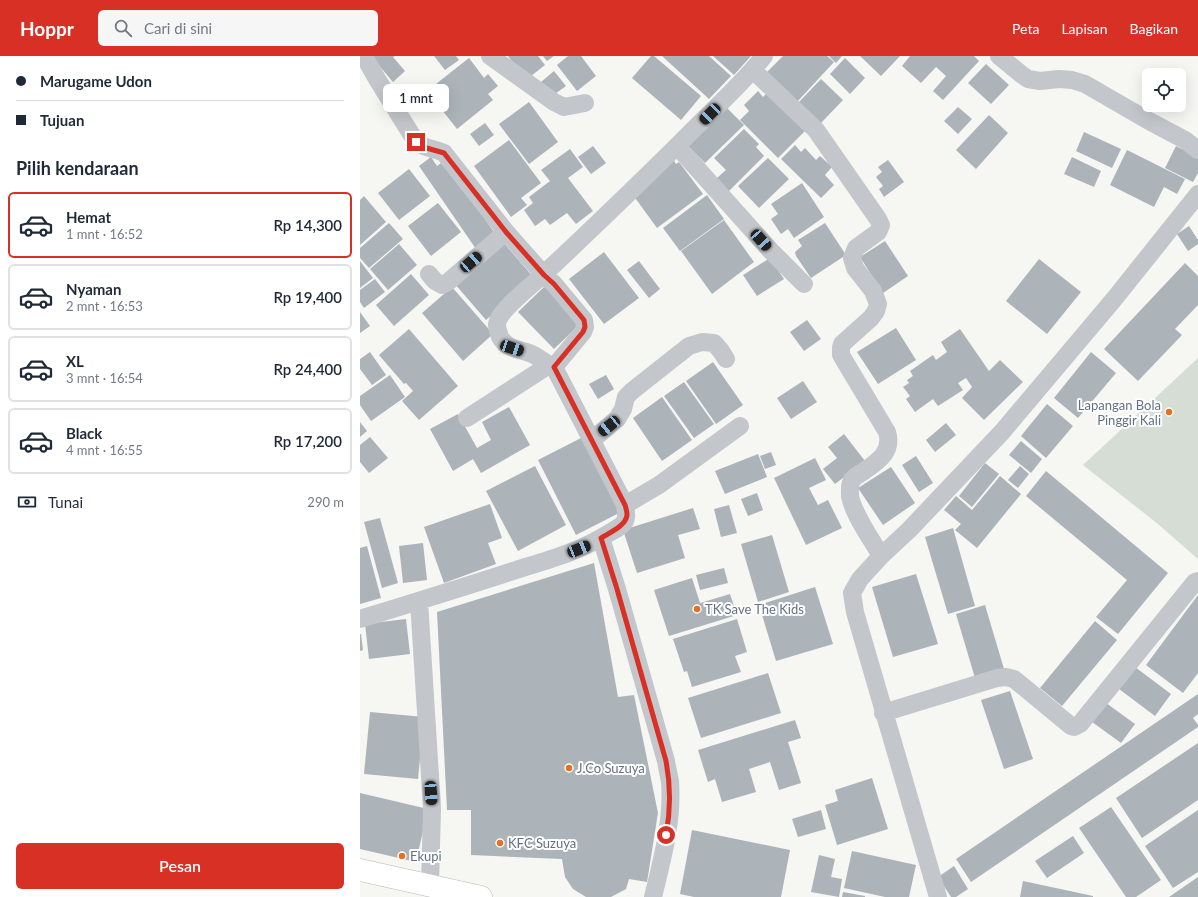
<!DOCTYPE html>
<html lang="id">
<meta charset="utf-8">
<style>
body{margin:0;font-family:Lato,sans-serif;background:#f6f6f7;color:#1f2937;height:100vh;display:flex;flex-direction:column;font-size:15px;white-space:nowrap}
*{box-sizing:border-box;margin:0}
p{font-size:13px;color:#747a83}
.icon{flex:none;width:22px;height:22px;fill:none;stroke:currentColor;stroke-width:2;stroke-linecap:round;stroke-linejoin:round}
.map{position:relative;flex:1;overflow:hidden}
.sheet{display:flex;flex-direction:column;background:#fff;width:360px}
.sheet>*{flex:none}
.banner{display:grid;align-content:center;height:88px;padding:0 16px;background:#fff}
.fabs{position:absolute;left:782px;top:12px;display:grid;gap:8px}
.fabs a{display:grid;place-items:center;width:44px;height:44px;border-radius:6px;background:#fff;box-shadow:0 4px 16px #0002;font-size:20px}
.end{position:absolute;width:18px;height:18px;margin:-9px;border:5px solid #d93025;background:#fff;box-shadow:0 0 0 2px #fff}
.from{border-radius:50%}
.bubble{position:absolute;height:28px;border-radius:6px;background:#fff;box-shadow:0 4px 16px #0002;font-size:13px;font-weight:600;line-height:28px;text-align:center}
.car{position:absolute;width:12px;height:24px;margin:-12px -6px;border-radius:5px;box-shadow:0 0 3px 1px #0007;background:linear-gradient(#222 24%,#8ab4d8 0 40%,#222 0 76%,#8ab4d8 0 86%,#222 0)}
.banner b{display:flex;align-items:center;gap:14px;height:38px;font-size:15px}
.banner b+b{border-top:1px solid #e0e1e3}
.banner i{width:10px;height:10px;background:#1f2937}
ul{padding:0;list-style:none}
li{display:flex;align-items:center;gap:12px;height:66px;margin:0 8px 6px;padding:0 8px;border:2px solid #e0e1e3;border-radius:6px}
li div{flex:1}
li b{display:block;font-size:15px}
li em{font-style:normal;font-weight:600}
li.on{border-color:#d93025}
li>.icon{width:36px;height:36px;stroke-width:1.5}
h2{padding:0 16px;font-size:18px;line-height:48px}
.pay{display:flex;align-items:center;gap:10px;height:44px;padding:0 16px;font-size:15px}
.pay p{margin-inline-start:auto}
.button{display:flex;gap:8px;margin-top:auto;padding:8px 16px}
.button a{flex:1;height:46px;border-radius:6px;background:#d93025;color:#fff;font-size:16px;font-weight:600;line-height:46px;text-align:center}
header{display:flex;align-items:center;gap:24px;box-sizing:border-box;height:56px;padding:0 20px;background:#d93025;color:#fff}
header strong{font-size:19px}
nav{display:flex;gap:22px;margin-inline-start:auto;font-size:14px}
.search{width:280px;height:36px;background:#f6f6f7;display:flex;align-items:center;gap:10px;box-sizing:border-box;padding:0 14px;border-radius:6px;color:#747a83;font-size:15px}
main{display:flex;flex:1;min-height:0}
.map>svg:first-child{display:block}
.green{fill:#d6ddd4}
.building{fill:#acb3b9}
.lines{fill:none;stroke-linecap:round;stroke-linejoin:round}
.trunk-casing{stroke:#b6b8bc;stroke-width:23}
.minor{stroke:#c3c6ca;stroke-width:18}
.trunk{stroke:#fff;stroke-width:22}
.route{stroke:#d93025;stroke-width:5}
.poi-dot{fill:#e67123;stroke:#fff;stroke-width:1.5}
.labels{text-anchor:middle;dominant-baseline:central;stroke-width:4;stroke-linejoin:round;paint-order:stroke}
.poi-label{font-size:13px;fill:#647184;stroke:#fff;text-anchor:start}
</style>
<header>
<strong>Hoppr</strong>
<div class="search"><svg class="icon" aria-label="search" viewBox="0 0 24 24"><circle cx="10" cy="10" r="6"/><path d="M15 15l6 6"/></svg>Cari di sini</div>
<nav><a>Peta</a><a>Lapisan</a><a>Bagikan</a></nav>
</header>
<main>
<section class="sheet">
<div class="banner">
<b><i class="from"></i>Marugame Udon</b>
<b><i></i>Tujuan</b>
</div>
<h2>Pilih kendaraan</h2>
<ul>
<li class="on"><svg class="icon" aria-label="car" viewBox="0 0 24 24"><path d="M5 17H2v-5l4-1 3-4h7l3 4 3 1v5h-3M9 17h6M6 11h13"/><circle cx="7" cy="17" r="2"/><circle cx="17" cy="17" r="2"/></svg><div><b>Hemat</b><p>1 mnt · 16:52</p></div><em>Rp 14,300</em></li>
<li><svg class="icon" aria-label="car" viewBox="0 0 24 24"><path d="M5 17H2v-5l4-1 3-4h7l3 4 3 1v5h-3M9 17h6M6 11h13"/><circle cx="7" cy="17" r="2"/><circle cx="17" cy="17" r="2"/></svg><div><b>Nyaman</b><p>2 mnt · 16:53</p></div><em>Rp 19,400</em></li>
<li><svg class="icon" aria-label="car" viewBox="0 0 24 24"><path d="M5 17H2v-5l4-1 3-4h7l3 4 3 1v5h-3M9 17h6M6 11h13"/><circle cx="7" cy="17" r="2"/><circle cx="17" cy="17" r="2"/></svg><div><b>XL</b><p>3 mnt · 16:54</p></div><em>Rp 24,400</em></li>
<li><svg class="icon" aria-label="car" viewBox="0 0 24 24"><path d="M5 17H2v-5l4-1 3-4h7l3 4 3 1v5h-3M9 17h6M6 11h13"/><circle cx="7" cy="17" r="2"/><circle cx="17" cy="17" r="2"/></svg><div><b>Black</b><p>4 mnt · 16:55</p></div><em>Rp 17,200</em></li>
</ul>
<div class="pay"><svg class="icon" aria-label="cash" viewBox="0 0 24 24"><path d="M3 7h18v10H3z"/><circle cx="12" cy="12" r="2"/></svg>Tunai<p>290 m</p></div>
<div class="button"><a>Pesan</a></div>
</section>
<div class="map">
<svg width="838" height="841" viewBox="0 0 838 841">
<rect width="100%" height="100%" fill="#f6f6f3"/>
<path class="green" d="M838 302V503L798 468 723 409Z"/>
<path class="building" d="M11 0H35L33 1 45 15 33 26Z
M74 0H96L99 4 85 14Z
M148 0H178L185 9 166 24Z
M183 0H194L187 5Z
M208 0H221L236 20 217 35 197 9Z
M291 0H294L341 40 321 64 272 22Z
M302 0H349L371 20 349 43Z
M353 0H391L374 19Z
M423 0H467L474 6 437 46 406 17Z
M469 0H482L476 7Z
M500 0H540L521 20Z
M550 0H614L619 5 583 44 573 35 586 20 576 11 561 27 542 10Z
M109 2 124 22 128 18 138 30 128 38 133 44 97 73 67 35Z
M485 2 505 22 490 38 470 18Z
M626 8 649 29 631 48 608 27Z
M194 15 206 30 192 40 181 26Z
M461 23 483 44 461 67 439 46Z
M398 35 403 41 408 36 446 74 418 102 380 64 389 55 384 49Z
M169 46 198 86 169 108 139 68Z
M365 50 384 69 345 107 327 89Z
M598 51 612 63 598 78 584 65Z
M629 59 648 77 616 113 596 94Z
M125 67 134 79 119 90 110 78Z
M384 73 399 88 396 91 404 100 369 135 357 122 366 114 354 102Z
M724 76 761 93 752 112 716 95Z
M149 84 181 127 161 142 167 149 151 161 114 110Z
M435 89 441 96 445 92 456 104 460 100 472 111 465 119 474 129 461 142 421 103Z
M233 90 246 107 231 118 218 101Z
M816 90 838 101V117L833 126 805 112Z
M210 93 223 111 208 122 233 155 216 168 207 157 190 169 185 163 175 170 164 154 173 147 169 141 190 125 181 114Z
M767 94 825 123 817 138 804 131 794 151 750 129Z
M71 101 77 110 84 105 136 179 116 193 59 110Z
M712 101 741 115 734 131 704 118Z
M408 102 429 123 399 152 378 130Z
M313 103 316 108 319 106 343 138 297 172 273 139Z
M528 104 544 126 524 141 519 133 523 130 516 121 522 116 518 111Z
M49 113 70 140 39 164 18 137Z
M442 127 464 161 434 182 428 173 421 178 411 163 418 158 411 148Z
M347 139 364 163 320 195 303 172Z
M4 140 26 166 0 189V144Z
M78 147 101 176 71 200 48 170Z
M364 164 394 206 352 238 321 195Z
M29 167 43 183 9 212 0 202V192Z
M465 167 486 199 451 222 436 200 435 196 442 190 438 184Z
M829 170 838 184V188L828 195 817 178Z
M142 185 174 222 126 264 94 227Z
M525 185 548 220 523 237 500 201Z
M39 188 57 209 28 234 10 213Z
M244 196 279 242 244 268 209 223Z
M410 202 424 223 397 240 383 219Z
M679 203 721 236 687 278 646 245Z
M0 205 13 222 0 232Z
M279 205 300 233 289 242 267 214Z
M825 207 838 220V249L815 273 822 279 778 325 744 293Z
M51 218 69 239 34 270 16 249Z
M15 223 25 236 4 252 0 246V234Z
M185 230 220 268 194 293 158 256Z
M92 231 133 278 103 305 62 257Z
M0 256 10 270 0 277Z
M447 264 461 283 444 295 430 276Z
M536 272 556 304 518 328 497 296Z
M49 273 98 330 59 364 42 345 53 335 46 327 44 328 19 299Z
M600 273 629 315 640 304 663 326 624 364 602 342 612 331 606 322 598 327 603 334 578 350 573 343 555 356 546 343 550 340 543 331 549 327 547 324 553 320 550 315 573 299 576 304 587 296 581 286Z
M10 296 26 319 12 329 0 313V303Z
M731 296 756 317 718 362 694 342Z
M353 306 383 349 356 368 326 325Z
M30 319 45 341 11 365 0 349V340Z
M246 319 254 333 238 343 229 328Z
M443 325 457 346 431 363 417 342Z
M324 326 354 368 334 382 304 340Z
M302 341 332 384 302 405 273 362Z
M687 348 713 370 686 402 661 380Z
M149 351 170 389 121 417 113 403 93 415 70 373 98 358 117 392 131 384 122 366Z
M0 366 7 375 0 381Z
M586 367 596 379 575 396 566 384Z
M484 378 505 405 475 428 463 413 477 402 468 391Z
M10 381 28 402 9 417 0 406V389Z
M223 381 261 456 216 479 178 404Z
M661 385 682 403 671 417 649 399Z
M411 396 416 409 405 413 400 400Z
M398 398 407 421 365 438 355 415Z
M556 400 573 427 559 436 542 409Z
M455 402 466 424 449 432 458 449 468 444 482 472 446 489 414 422Z
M625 407 639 418 612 451 599 440Z
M175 410 206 469 158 495 126 435Z
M660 410 669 418 658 432 648 424Z
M531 411 555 447 523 469 498 432Z
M686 415 808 517 758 578 736 561 767 524 666 440Z
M640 420 661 438 617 492 595 474 601 468 584 454 596 440 612 454Z
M397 437 403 454 388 460 381 443Z
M130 448 142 482 128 487 136 508 84 527 64 471Z
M369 449 377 477 361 481 354 453Z
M333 452 340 473 318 479 325 502 277 517 263 474Z
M20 462 38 527 22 532 4 466Z
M593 472 615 550 588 558 565 481Z
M412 479 429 536 398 546 381 488Z
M63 487 67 524 43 527 39 490Z
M7 490 21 542 0 548V492Z
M234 507 258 641 274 639 298 757 287 826 269 823 266 833 251 841H226L213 833 205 821 202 803 111 799V754H87L77 556Z
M364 512 368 527 340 534 336 519Z
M556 518 578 588 533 601 512 531Z
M332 522 340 547 370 538 377 559 309 580 294 534Z
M455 531 473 588 416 605 399 549Z
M838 539V617L823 637 786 609Z
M625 549 644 613 615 622 596 558Z
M46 563 50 598 9 603 5 568Z
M377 563 387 596 375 600 381 616 332 631 327 615 324 616 313 583Z
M735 565 757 584 702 650 680 632Z
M0 578H1L3 594 0 595Z
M775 611 811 638 795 660 759 633Z
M408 617 421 657 341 682 328 642Z
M650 635 673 703 644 713 621 644Z
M838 638V658L833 662 838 669V671L611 826 596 803Z
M742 644 775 668 761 687 728 663Z
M10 656 64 661 58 723 4 718Z
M435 664 441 682 428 686 441 727 419 734 410 706 389 713 396 736 362 746 355 723 348 726 338 694Z
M838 687V744L782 782 756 742Z
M512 722 528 773 477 789 465 749 478 745 475 734Z
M0 737 68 753 56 806 0 793Z
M751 751 801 824 776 841H766L719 772Z
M461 754 466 773 438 781 432 763Z
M838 754V816L813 832 785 790Z
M332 774 430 794 421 841H334L320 838Z
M713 780 724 797 687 822 675 805Z
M492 795 556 809 549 841H525L484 832Z
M459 799 475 803 471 821 482 823 479 841 451 836Z
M594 810 608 833 596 841H591L578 821Z
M838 821V841H809Z
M663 825 733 840V841H660Z
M483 836 505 840V841H482Z"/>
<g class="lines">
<defs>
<path id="trunk" d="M0 814 121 841"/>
</defs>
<use href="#trunk" class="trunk-casing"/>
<path class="minor" d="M130 0 194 46 204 51 225 47
M639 0 661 18 668 23 680 25 699 23 712 24 725 28 789 65 825 84 838 94
M393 14 456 74 518 163 521 169 518 176 496 192 492 202 495 212 513 235 518 248 516 255 511 262 482 288 481 292V299L527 376C533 395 519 405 504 415 500 418 495 420 492 424 489 429 490 435 490 440 493 458 512 484 521 500
M317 90 411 195 444 228
M69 218 75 225 82 229 88 226 146 176
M194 311C186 308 181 303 174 299 162 293 147 294 140 281 139 277 137 273 137 269 137 255 175 227 185 217 236 169 286 121 335 72 359 48 384 26 404 0
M107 362 189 309
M232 384 257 363 263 353 266 341 272 335 329 290 342 286 354 287 361 295 366 303
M265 449 299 429 380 370
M241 482 257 533 306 705C307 712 309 719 310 726 313 765 302 804 293 841
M59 545 72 752 70 829
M0 563C52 547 104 531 156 514 188 504 221 495 249 477 253 475 258 472 262 469 268 463 266 457 265 449L194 311 223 276 225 271 224 264 194 228 184 219 146 176 84 97C73 92 66 93 56 86L17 23 4 0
M523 657 637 622 646 621 654 623 711 670 714 671 720 668 835 526 838 525
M578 841 495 556 492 537 500 523 521 500 549 474 642 376 755 242 838 138"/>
<use href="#trunk" class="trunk"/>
</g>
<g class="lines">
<path class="route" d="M56 86 63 91 84 97 146 176 184 219 194 228 224 264 225 271 223 276 194 311 265 449C266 452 267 456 267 459 266 470 249 477 241 482L257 533 306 705C311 731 311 753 306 779"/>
</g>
<g class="poi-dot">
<circle cx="809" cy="356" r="4"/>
<circle cx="337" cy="553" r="4"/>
<circle cx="209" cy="712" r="4"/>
<circle cx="140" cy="787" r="4"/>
<circle cx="42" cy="800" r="4"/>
</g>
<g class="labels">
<g class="poi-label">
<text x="801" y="349" text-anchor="end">Lapangan Bola<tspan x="801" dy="15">Pinggir Kali</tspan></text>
<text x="345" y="553">TK Save The Kids</text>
<text x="217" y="712">J.Co Suzuya</text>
<text x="148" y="787">KFC Suzuya</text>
<text x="50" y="800">Ekupi</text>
</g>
</g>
</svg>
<div class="fabs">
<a><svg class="icon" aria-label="locate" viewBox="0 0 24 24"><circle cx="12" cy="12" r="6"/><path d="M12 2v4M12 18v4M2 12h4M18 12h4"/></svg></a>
</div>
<i class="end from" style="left:306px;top:779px"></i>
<i class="end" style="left:56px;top:86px"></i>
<div class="bubble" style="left:23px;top:28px;width:66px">1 mnt</div>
<i class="car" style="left:350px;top:58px;rotate:225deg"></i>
<i class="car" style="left:401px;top:184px;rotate:138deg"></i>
<i class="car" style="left:111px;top:206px;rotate:49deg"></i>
<i class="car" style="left:152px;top:292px;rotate:108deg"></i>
<i class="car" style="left:249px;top:370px;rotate:231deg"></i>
<i class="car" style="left:219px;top:493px;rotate:68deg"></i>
<i class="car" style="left:71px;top:737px;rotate:176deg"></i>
</div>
</main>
